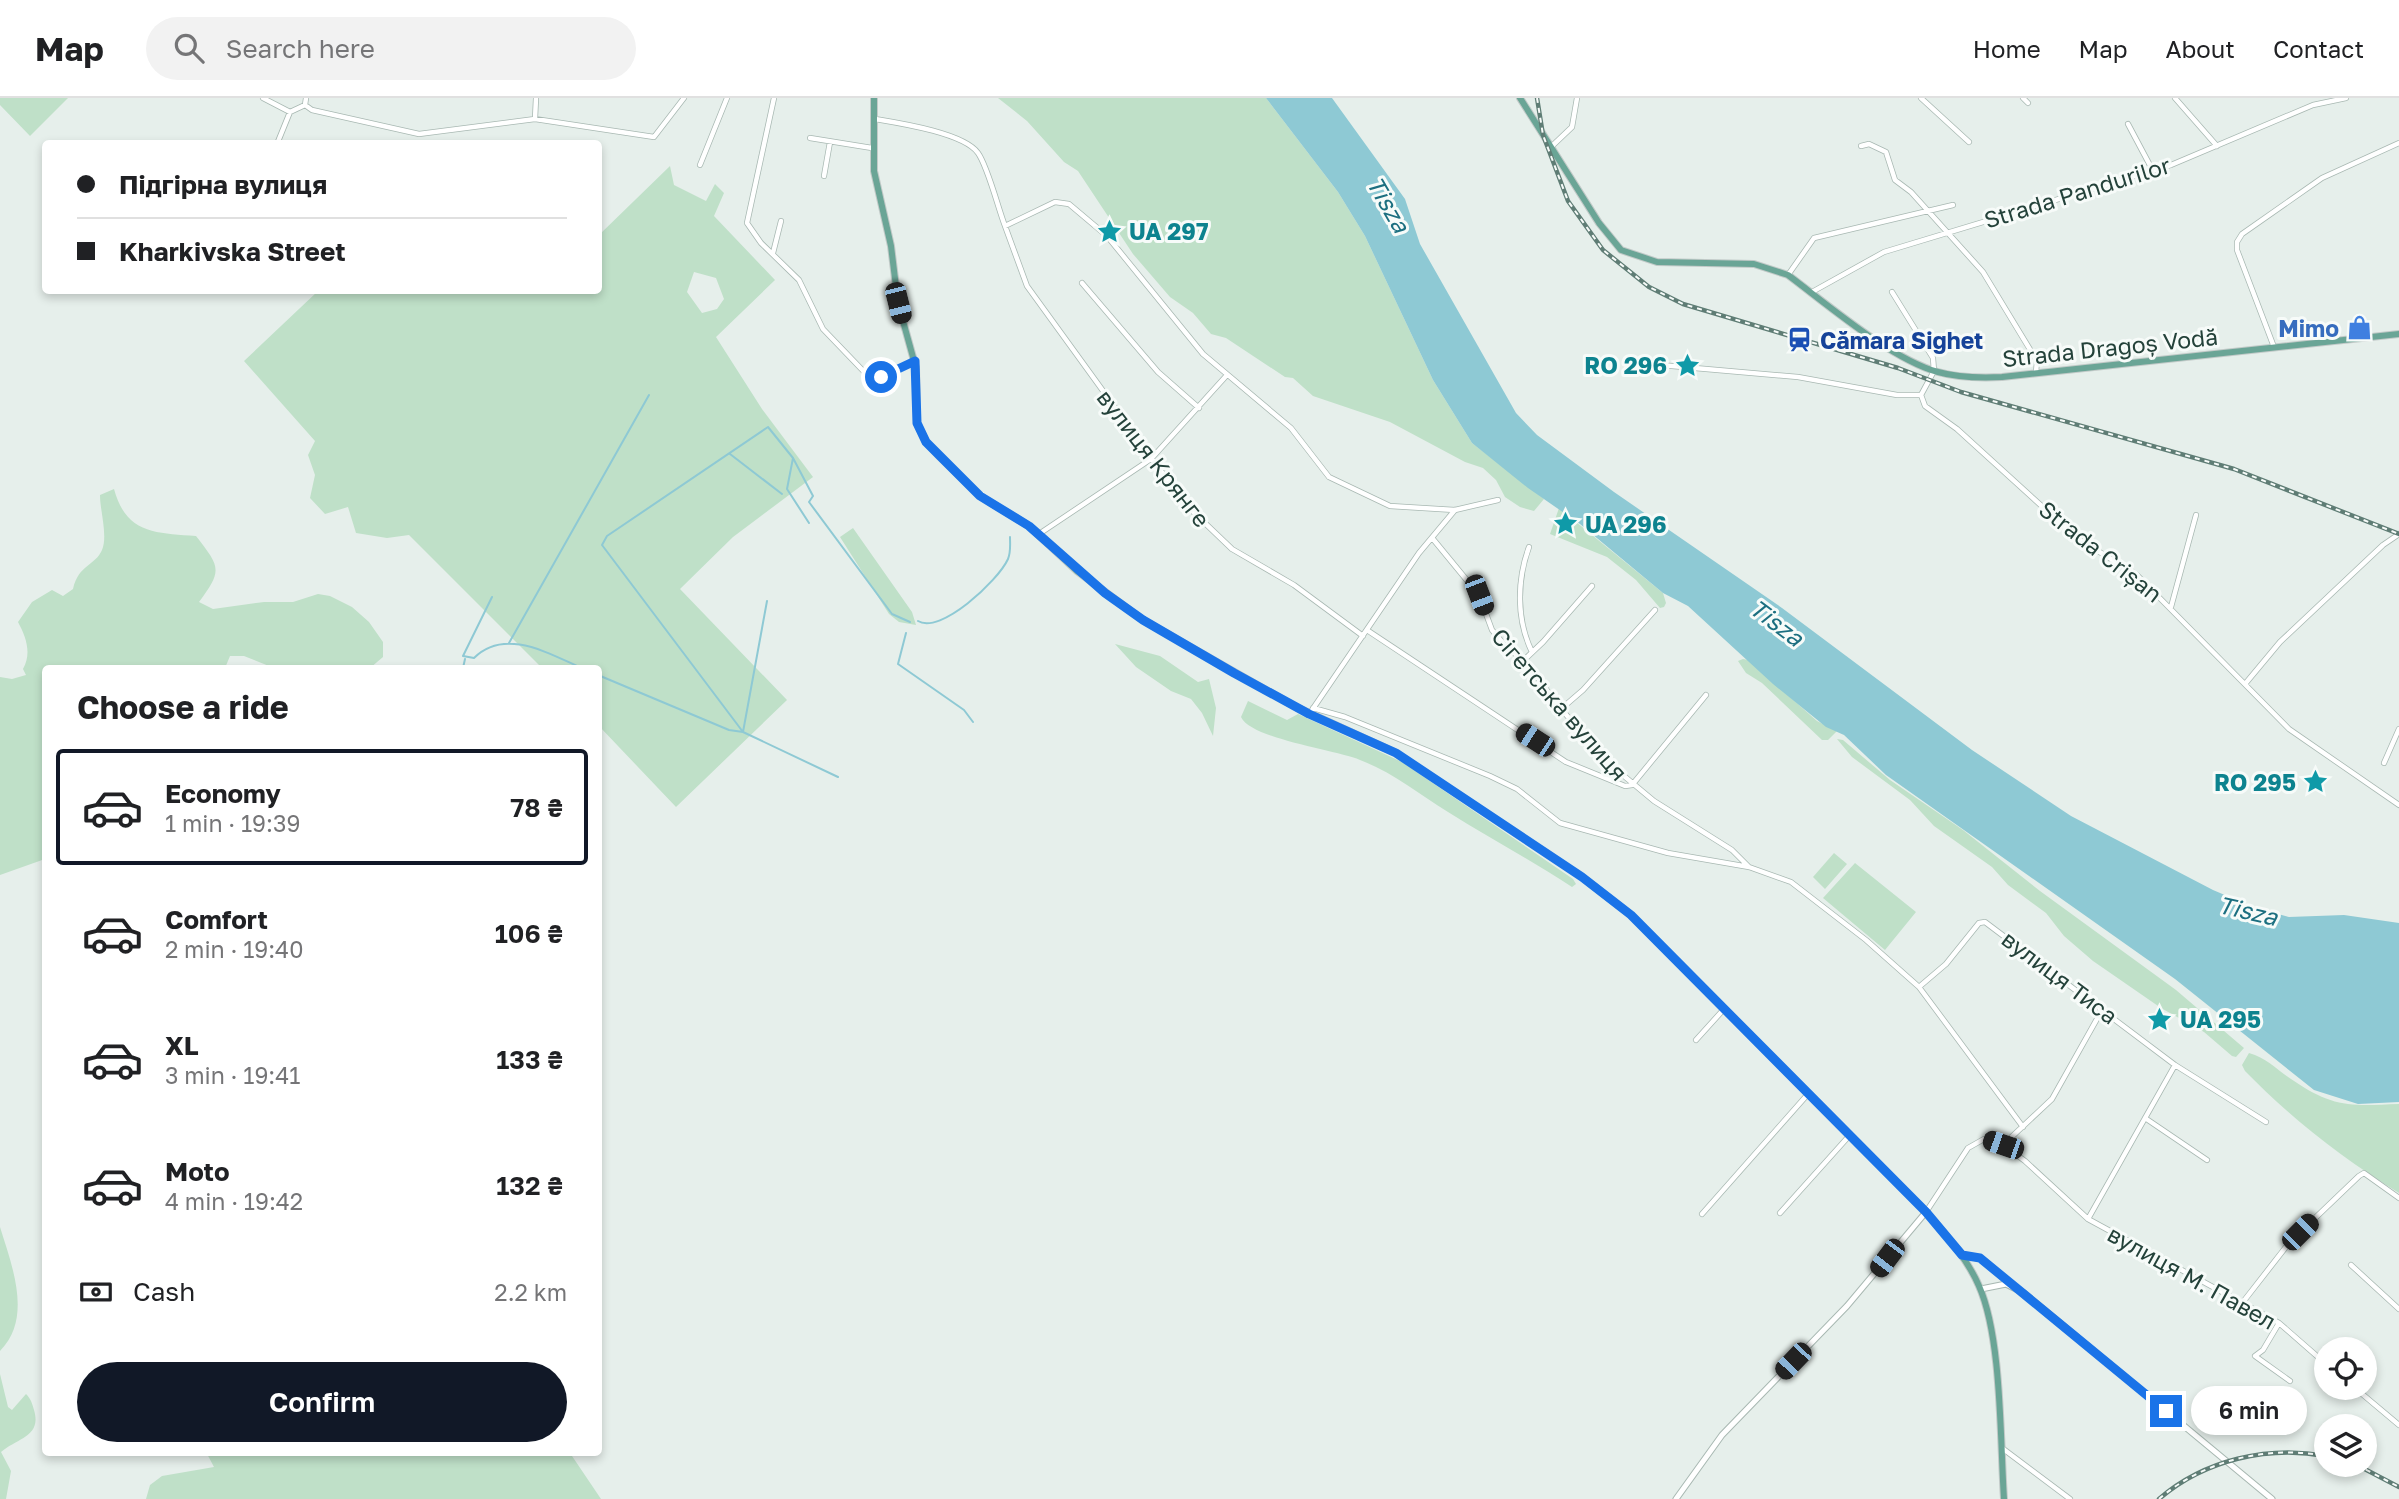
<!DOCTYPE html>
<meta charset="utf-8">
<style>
body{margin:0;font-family:"Golos Text",sans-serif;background:#f2f2f2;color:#202124;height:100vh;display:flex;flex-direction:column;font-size:26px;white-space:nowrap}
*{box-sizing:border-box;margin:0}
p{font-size:23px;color:#757577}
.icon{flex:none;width:38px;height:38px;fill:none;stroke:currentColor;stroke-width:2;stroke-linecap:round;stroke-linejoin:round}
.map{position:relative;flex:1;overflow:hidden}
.panel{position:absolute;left:42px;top:567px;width:560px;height:791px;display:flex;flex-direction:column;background:#fff;border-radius:7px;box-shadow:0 4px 10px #0003}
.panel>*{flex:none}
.banner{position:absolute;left:42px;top:42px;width:560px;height:154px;border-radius:7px;box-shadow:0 4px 10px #0003;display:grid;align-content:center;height:154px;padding:0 35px;background:#fff}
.fabs{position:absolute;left:2314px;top:1239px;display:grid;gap:14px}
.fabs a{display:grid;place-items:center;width:63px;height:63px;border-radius:50%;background:#fff;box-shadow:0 4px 10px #0003;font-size:35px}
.end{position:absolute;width:32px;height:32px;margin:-16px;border:9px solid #1a73e8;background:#fff;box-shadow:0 0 0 4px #fff}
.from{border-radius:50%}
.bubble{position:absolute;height:49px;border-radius:24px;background:#fff;box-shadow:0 4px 10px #0003;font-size:23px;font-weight:600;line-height:49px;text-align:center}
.car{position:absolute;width:21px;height:42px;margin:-21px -10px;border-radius:9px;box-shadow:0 0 5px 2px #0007;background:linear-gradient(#222 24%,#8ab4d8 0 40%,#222 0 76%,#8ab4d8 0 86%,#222 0)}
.banner b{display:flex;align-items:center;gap:24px;height:66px;font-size:26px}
.banner b+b{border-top:2px solid #e0e0e0}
.banner i{width:18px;height:18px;background:#202124}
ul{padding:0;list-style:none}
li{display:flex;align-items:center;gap:21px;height:116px;margin:0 14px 10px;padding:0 21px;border:4px solid transparent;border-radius:7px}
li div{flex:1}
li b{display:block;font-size:26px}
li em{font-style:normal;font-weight:600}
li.selected{border-color:#111827}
li>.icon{width:63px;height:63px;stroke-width:1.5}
h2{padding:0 35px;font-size:32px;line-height:84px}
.pay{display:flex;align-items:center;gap:18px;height:77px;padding:0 35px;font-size:26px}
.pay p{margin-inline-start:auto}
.action{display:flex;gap:14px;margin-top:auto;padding:14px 35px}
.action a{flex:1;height:80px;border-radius:42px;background:#111827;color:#fff;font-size:28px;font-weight:600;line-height:80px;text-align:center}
header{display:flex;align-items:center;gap:42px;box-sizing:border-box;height:98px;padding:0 35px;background:#fff;border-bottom:2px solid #e0e0e0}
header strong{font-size:33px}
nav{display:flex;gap:38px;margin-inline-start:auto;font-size:24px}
.search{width:490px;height:63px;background:#f2f2f2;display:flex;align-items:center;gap:18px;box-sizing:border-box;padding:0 24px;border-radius:38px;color:#757577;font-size:26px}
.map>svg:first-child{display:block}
.green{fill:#bfe0c8;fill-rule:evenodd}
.water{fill:#8ec9d4}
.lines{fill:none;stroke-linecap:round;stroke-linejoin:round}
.stream{stroke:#8ec9d4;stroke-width:2}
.minor-casing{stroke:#a8b8b2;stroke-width:6}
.tertiary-casing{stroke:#a8b8b2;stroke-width:7}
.primary-casing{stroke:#c2cac8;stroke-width:8}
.minor{stroke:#fff;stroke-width:4.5}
.tertiary{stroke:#fff;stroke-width:5}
.primary{stroke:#6aa596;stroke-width:6}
.rail-casing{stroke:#5f7d75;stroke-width:4.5}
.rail{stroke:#f7fbf9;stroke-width:2;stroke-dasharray:5;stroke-linecap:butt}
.route{stroke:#1a73e8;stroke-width:9}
.labels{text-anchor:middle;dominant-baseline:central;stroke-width:6;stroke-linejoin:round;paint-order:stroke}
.street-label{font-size:23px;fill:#24423a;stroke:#f7fbf9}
.culture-label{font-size:23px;font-weight:bold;fill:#0d838f;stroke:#f7fbf9;text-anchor:start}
.shop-label{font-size:23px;font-weight:bold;fill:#366cbe;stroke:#f7fbf9;text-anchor:end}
.transit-label{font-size:23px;font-weight:bold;fill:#164399;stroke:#f7fbf9;text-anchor:start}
.water-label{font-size:24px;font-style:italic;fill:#1c6f80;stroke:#f7fbf9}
</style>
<header>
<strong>Map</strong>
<div class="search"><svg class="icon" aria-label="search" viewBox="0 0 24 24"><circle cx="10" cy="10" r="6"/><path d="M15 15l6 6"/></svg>Search here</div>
<nav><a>Home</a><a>Map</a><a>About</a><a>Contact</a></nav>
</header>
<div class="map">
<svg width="2399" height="1401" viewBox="0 0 2399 1401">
<rect width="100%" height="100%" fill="#e6efeb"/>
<path class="green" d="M0 0H68L30 38 0 7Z
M998 0H1266L1338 94 1365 138 1433 282 1472 345 1544 401 1534 413 1520 409 1505 399 1496 382 1483 370 1465 364 1390 324 1313 298 1293 280 1285 279 1226 240 1211 236 1193 215 1170 199 1133 156 1078 73 1064 64 1027 23Z
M670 68 674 87 706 103 715 86 724 95 714 118 775 182 716 239 762 311 813 379 733 439 680 491 787 602 676 709 599 628 598 570H542L409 437 387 440 356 435 348 409 325 416 310 400 315 377 308 357 315 343 244 263 318 193 598 192 599 137ZM694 174 716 180 724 201 717 211 702 215 687 194Z
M114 391C126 436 156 435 196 438 220 469 223 472 199 504L213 511 264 504H293L318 496 330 498 352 509 369 524 383 544V559L370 570H274L244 558H230L225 570H46L45 761 0 777V579L12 581 26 577 23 571C32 555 26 539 18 524L32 504 52 492 63 498 73 491C79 466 95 468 102 452 108 438 100 413 100 397Z
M1559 410 1663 495 1666 505 1664 509 1660 510 1636 482 1607 459 1550 436Z
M853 430 912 514 916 527 899 524 889 516 840 439Z
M1115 546 1160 558 1198 584 1209 581 1216 610 1213 638 1202 615 1191 601 1171 593 1136 569Z
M1743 561 1748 562 1817 623 1837 633 1828 642H1822L1762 585 1746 575 1738 563Z
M1248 603 1287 622 1298 616 1402 664 1573 781 1576 786 1572 789C1531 762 1489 740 1448 714 1419 696 1392 674 1360 662 1336 652 1251 641 1241 619Z
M1837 641 1843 642 1890 682 1963 732 2040 793 2176 892 2244 950 2236 959 2232 958 2204 934 2161 910 2093 863 2064 838 2046 815 2008 787 1992 769 1934 728 1910 702 1852 659Z
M1834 755 1847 766 1825 791 1813 779Z
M1855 765 1916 814 1885 852 1823 800Z
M2249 955C2267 960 2276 971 2291 981 2333 1010 2350 1008 2399 1006V1095C2342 1060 2292 1021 2245 973L2242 967Z
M0 1129C12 1168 33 1220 0 1253Z
M0 1276 8 1309 12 1312 26 1296C31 1301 32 1305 34 1312 42 1339 17 1340 1 1354L11 1373 6 1401H0Z
M206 1354 570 1355 601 1401H146L150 1387 162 1378 214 1369Z"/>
<path class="water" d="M1266 0H1332L1405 101 1420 146 1516 315 1537 337 1614 394 1782 510 1972 652 2071 718 2213 792 2253 809 2289 819 2344 817 2399 825V1004L2358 1006 2314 992 2175 881 1886 677 1844 637 1826 629 1773 586 1688 508 1663 495 1580 426 1528 390 1472 345 1433 282 1365 138 1338 94Z"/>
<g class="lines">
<path class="stream" d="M730 356 782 396
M809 425 787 391 793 360 813 398 809 404 892 516 910 524
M492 499 463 558 474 560C505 529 549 556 582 570
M767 503 743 634 602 447 607 438 768 329 793 360
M918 523C940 537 998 483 1008 461 1011 454 1010 447 1010 439
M906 535 898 566 964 612 973 624
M509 545 649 297
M463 570 465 561
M598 577 729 632 743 634 838 679"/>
<defs>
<path id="minor" d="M263 0 290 14 305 7
M306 0 305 7 312 12 419 36 535 21 654 39 684 0
M774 0 747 125 761 145 799 182 823 231 871 281 875 282 914 263
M1921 0 1969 44
M2023 0 2028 5
M2175 0 2217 48
M535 21 536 0
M875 21C899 25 964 35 978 55 988 69 998 110 1005 128L1055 104 1069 106 1107 138 1203 256 1291 330 1329 379 1390 408 1455 412 1498 402
M2128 26 2153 73
M810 40 872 50
M277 46 290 14
M1861 48 1869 46 1886 54 1895 82 1911 94 1983 174 2037 263 2036 274
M1551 49 1572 29 1577 0
M700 67 727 0
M824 78 830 44
M1005 128 1027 188 1185 406 1232 451 1294 487 1363 538
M773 155 781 123
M1788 177 1814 140 1953 107
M1082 185 1158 274 1199 310
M1812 194 1884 154 2171 67 2313 7 2346 0
M1892 194 1933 260 1934 273 1921 297 1925 308 1957 331 2078 441 2136 476 2289 631 2399 707
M2274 249 2237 152V144L2242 136 2322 80 2399 45
M1649 266 1798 279 1897 297H1921
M1039 436 1151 361 1227 277
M1433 441 1479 497 1492 532 1508 551 1524 562 1561 611 1612 668 1654 703 1732 752 1749 769
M1529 449C1517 482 1516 521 1532 554
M2171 509 2196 417
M1367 532 1566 664 1625 688 1632 687 1706 597
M1524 562 1543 544 1592 488
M2245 586 2280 544 2383 447 2399 436
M1313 610 1345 619 1490 678 1517 691 1560 725 1668 755 1749 769 1791 784 1866 842 1919 889 2023 1029
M1561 611 1583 592 1655 512
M1312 612 1419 455 1455 412
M2384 665 2399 631
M1919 889 1946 866 1979 825 1985 824 2175 967 2266 1024
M1696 942 1724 911
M2145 1020 2207 1062
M2003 1047 2025 1063 2088 1121 2279 1225 2326 1266
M1926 1114 1968 1050 1984 1041 2003 1047 2052 1001 2102 912
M1780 1115 1849 1038
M1702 1116 1808 996
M2088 1121 2175 967
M2351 1167 2399 1211
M2243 1204 2289 1145 2359 1078 2364 1075 2399 1100
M2279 1225 2263 1252 2255 1258 2290 1283
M2355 1290 2399 1327
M2002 1350 2070 1401"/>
<path id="tertiary" d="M1962 1157 1980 1160 2012 1187
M1981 1191 2006 1186 2024 1195 2272 1401
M1676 1401 1722 1337 1847 1208 1926 1114"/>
<path id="primary" d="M874 0V73L891 148 898 205 916 270 917 325 926 344 940 359 980 398 1029 428 1077 473 1143 522 1296 609 1396 655 1582 779 1631 817 1926 1114C1946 1137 1967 1160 1979 1188 2002 1240 2000 1342 2004 1401
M1520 0 1599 125 1621 152 1657 164 1754 166 1788 177C1828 207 1891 261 1938 274 1959 280 1980 280 2002 279L2399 236"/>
</defs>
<use href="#minor" class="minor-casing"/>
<use href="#tertiary" class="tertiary-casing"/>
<use href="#primary" class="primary-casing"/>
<use href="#minor" class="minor"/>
<use href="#tertiary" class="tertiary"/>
<use href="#primary" class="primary"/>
<defs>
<path id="rail" d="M1537 0 1543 37 1568 103 1603 152 1649 189 1683 206 1898 270 1961 294 2234 371 2399 436
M2357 1367 2399 1389
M2159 1401C2204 1362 2268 1347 2326 1358"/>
</defs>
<use href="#rail" class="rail-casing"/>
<use href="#rail" class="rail"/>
</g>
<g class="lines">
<path class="route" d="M881 279 915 263 917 325 926 344 980 398 1029 428 1105 495 1143 522 1234 575 1309 616 1396 655 1582 779 1631 817 1926 1114 1962 1157 1980 1160 2166 1313"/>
</g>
<defs>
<symbol id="sight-bare" viewBox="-9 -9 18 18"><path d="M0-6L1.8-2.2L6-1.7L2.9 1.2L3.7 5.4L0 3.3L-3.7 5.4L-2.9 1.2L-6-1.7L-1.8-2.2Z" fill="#0f9aa8" stroke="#f7fbf9" stroke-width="2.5" paint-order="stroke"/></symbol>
<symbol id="shop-bare" viewBox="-9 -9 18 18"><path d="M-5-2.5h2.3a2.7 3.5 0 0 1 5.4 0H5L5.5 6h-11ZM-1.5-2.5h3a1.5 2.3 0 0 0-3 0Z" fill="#3f7fe0" stroke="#f7fbf9" stroke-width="2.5" paint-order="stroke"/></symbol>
<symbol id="station-bare" viewBox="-9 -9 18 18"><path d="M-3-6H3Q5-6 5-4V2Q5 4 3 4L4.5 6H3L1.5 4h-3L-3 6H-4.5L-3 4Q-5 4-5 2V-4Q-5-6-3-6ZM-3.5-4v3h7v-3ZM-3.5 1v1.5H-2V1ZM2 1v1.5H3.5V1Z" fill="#1a4fb4" stroke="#f7fbf9" stroke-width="2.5" paint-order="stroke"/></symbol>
</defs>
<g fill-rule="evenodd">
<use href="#sight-bare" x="1092" y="116" width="35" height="35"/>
<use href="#shop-bare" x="2342" y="212" width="35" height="35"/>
<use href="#station-bare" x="1782" y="224" width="35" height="35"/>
<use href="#sight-bare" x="1670" y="250" width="35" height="35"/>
<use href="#sight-bare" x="1548" y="408" width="35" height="35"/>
<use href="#sight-bare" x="2298" y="666" width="35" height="35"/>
<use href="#sight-bare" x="2142" y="904" width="35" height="35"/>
</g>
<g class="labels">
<g class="street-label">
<text transform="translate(2077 94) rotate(-17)">Strada Pandurilor</text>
<text transform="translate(2110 249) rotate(-6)">Strada Dragoș Vodă</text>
<text transform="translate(1154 360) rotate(52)">вулиця Крянге</text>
<text transform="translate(2101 453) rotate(38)">Strada Crișan</text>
<text transform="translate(1560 606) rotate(49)">Сігетська вулиця</text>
<text transform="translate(2060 879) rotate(37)">вулиця Тиса</text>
<text transform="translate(2192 1179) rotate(29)">вулиця М. Павел</text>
</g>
<g class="culture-label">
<text x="1129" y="133">UA 297</text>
<text x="1667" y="267" text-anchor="end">RO 296</text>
<text x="1585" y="426">UA 296</text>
<text x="2296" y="684" text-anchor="end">RO 295</text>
<text x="2180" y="921">UA 295</text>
</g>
<g class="shop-label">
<text x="2339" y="230">Mimo</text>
</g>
<g class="transit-label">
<text x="1820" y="242">Cămara Sighet</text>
</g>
<g class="water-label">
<text transform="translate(1389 106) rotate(60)">Tisza</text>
<text transform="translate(1777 524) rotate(37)">Tisza</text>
<text transform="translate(2248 812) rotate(13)">Tisza</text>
</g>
</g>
</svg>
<div class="fabs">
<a><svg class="icon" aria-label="locate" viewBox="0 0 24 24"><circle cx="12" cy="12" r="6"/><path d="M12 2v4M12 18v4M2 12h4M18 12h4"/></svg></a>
<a><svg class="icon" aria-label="layers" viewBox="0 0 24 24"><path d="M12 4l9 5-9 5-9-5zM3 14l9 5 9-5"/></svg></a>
</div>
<i class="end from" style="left:881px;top:279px"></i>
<i class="end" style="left:2166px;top:1313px"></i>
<div class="bubble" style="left:2191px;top:1288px;width:116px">6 min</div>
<i class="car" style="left:898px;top:205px;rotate:166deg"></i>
<i class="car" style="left:1479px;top:497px;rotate:159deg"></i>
<i class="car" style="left:1535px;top:642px;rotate:303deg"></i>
<i class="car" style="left:2003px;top:1047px;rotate:289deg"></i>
<i class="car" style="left:2300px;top:1134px;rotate:45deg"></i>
<i class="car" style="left:1887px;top:1160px;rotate:217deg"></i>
<i class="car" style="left:1793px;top:1263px;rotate:224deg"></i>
<div class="banner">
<b><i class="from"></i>Підгірна вулиця</b>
<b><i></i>Kharkivska Street</b>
</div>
<section class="panel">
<h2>Choose a ride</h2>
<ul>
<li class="selected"><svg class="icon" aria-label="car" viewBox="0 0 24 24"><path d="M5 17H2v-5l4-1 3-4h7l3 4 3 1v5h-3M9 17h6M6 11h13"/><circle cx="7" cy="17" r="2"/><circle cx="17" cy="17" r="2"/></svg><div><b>Economy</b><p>1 min · 19:39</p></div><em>78 ₴</em></li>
<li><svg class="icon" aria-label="car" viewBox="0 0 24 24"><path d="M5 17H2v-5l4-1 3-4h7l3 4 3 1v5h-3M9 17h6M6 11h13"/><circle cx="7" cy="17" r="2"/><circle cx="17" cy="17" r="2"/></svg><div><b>Comfort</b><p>2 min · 19:40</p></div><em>106 ₴</em></li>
<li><svg class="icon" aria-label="car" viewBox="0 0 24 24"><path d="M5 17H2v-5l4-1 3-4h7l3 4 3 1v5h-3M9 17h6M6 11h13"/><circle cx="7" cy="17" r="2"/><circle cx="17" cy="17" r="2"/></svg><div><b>XL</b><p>3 min · 19:41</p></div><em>133 ₴</em></li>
<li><svg class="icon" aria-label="car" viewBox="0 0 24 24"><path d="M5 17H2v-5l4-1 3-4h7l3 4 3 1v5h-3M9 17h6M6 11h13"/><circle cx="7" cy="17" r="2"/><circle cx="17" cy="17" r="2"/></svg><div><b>Moto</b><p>4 min · 19:42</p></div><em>132 ₴</em></li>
</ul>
<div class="pay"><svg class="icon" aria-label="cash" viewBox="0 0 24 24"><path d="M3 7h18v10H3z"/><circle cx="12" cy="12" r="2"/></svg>Cash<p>2.2 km</p></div>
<div class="action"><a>Confirm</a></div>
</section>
</div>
